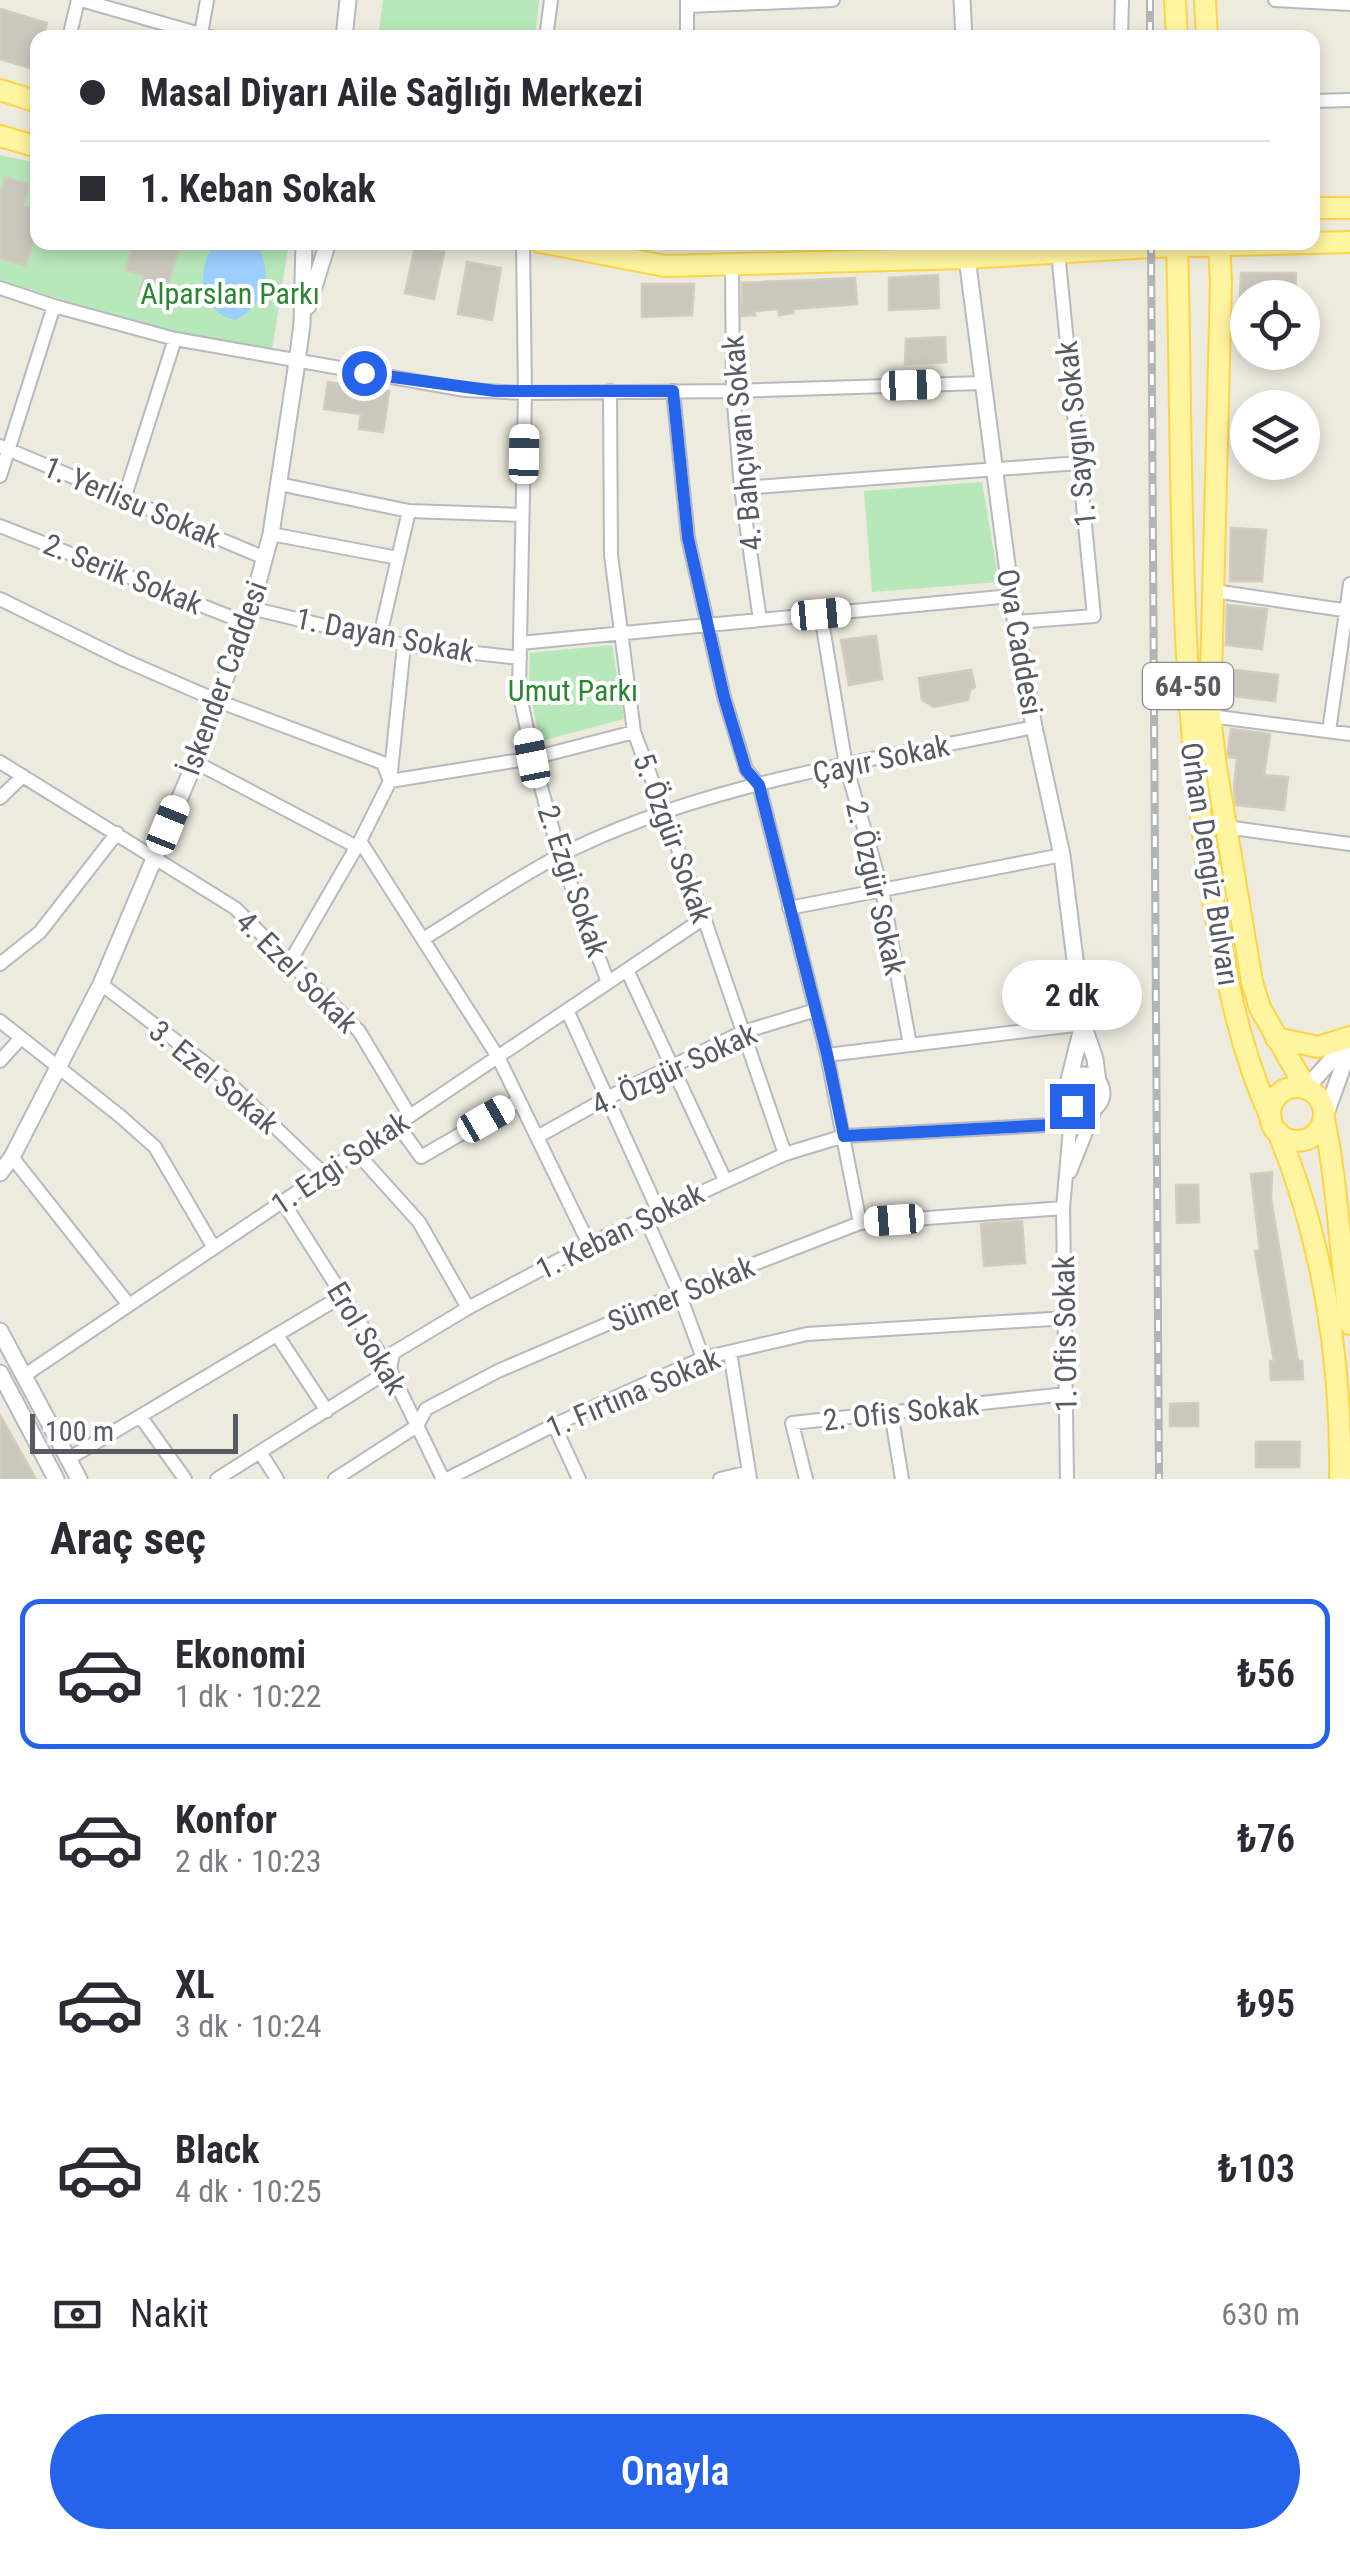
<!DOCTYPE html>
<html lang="tr">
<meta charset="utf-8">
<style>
body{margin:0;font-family:"Roboto Condensed",sans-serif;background:#f2f2f3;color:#2b2b33;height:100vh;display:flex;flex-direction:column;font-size:38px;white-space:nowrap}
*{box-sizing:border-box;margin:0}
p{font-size:32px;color:#7c7c81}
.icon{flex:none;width:55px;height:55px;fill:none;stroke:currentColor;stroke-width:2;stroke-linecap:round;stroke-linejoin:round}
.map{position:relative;height:1479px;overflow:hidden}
.panel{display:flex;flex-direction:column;background:#fff;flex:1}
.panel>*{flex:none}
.guide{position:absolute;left:30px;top:30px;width:1290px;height:220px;border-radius:20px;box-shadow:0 5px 15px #0003;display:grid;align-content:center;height:220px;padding:0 50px;background:#fff}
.fabs{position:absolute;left:1230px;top:280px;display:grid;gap:20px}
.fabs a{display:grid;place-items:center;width:90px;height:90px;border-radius:50%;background:#fff;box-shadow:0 5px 15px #0003;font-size:50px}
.scale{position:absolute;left:30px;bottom:25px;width:208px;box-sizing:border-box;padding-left:10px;border:5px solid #575b61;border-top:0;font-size:28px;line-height:35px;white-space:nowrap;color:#575b61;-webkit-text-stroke:8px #fff;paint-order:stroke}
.end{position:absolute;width:45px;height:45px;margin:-22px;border:12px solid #2563eb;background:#fff;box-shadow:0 0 0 5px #fff}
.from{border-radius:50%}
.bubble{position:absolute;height:70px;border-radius:35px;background:#fff;box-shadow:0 5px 15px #0003;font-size:32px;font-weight:600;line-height:70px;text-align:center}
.car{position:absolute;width:30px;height:60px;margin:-30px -15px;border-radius:12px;box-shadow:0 0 8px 2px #0007;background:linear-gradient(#fff 24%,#345 0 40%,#fff 0 76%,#345 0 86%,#fff 0)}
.guide b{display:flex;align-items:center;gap:35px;height:95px;font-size:38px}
.guide b+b{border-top:2px solid #e1e1e2}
.guide i{width:25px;height:25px;background:#2b2b33}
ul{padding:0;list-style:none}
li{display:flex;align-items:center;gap:30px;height:150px;margin:0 20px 15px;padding:0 30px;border:5px solid transparent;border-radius:20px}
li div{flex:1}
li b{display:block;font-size:38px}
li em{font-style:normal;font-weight:600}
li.active{border-color:#2563eb}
li>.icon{width:90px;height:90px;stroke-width:1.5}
h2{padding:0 50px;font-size:45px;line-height:120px}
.pay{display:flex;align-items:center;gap:25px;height:110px;padding:0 50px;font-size:38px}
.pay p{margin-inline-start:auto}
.primary-button{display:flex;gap:20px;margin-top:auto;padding:20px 50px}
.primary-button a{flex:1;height:115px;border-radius:60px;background:#2563eb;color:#fff;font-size:40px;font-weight:600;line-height:115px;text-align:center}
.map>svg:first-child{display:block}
.green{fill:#b7e8b9}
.water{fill:#9bcfff}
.building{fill:#cac7bd;stroke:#d2ccbc;stroke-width:2.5}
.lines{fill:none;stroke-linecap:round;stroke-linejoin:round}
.minor-casing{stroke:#b6b9bf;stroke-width:16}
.tertiary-casing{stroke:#b6b9bf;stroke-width:19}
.primary-casing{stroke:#ffd444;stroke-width:24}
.minor{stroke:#fff;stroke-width:12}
.tertiary{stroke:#fff;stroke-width:15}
.primary{stroke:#fff4a0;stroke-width:20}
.rail-casing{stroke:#b3b4b4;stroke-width:8}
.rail{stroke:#fff;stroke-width:4;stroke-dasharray:11;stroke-linecap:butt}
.route{stroke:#2563eb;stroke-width:12}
.labels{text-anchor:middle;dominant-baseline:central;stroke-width:8;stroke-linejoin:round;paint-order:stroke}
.shield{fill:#fff;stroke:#898c90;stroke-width:2.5}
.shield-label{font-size:28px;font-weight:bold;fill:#575b61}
.park-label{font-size:30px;fill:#2b8533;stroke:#fff}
.street-label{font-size:30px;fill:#575b61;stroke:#fff}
</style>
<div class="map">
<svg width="1350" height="1479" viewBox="0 0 1350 1479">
<rect width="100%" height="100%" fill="#edeade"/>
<path class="green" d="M383 0H539L535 37H378Z
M0 155 37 163 38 242 289 243 272 350 167 333 0 280Z
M615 243H929L671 250Z
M982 482 999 582 872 592 864 491Z
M612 645 624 719 540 741 529 687 530 653Z"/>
<path class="water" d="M217 243H256C274 273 267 304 235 320 200 313 193 266 217 243Z"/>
<path class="building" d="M0 9 47 23 43 38H38L33 69 0 59Z
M5 177 30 185 23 206 38 210V228L26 266 0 258V195Z
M134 242H153L178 250 163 304 138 296 145 275 126 270Z
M415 246 444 252 434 299 405 293Z
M467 262 501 268 492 320 458 314Z
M1241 273H1296L1295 298H1240Z
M938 275 939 308 889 310V278Z
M855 278 857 304 793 309V313L779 315 778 309 754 311 755 315 742 316V283Z
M642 284H694L692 315 642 317Z
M945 337 946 362 905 364 906 339Z
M328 382 389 391 383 432 359 429 361 414 324 409Z
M1231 528 1266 530 1262 581H1230Z
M1227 605 1267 609 1262 649 1226 645Z
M876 636 882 679 849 685 841 640Z
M1225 669 1278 675 1275 701 1224 695Z
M971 670 975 687 970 690 968 700 934 707 922 700 919 678Z
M1231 729 1270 734 1264 775 1288 777 1284 810 1236 805 1234 788 1237 758 1229 757 1228 753Z
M1272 1172 1271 1199 1298 1361H1302L1303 1379 1271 1380 1270 1361H1274L1255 1251 1260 1250 1251 1174Z
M1176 1185H1198L1199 1222 1177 1223Z
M1022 1221 1025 1263 984 1266 981 1224Z
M1198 1403V1426H1170V1404Z
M0 1415 36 1479H0Z
M1256 1442H1300L1299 1467H1256Z"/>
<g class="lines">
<defs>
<path id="minor" d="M81 0 214 38
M687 0V38
M1275 0 1350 4
M687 6 833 0
M201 34 207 0
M69 38 78 0
M546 38 551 0
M1121 38 1122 0
M1312 101 1350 100
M523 242 525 393 519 691 533 758 560 856 608 982
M732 264 733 391 741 488 760 620
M0 288 54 306 175 339 465 390 525 393 733 391 982 383
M610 391 611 555 634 732 704 918 785 1154
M673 391 688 538 724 697 746 769 759 785 827 1055 860 1223
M0 446 265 558
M0 476 54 306
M279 484 409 511 522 515
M741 488 1079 463
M124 499 175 339
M0 526 246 623
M271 534 398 558
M1214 591 1350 611
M0 599 124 660 218 701 383 763 390 781 533 758 634 732
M251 608 404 645 520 658
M821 615 846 766 882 890 910 1045
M1016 622 1094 616 1058 252
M379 640 409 511
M520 643 1011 596
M1210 716 1350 734
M1329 731 1350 584
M0 762 235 908 359 1031 410 1116
M195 762 357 847
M0 798 23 776
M1225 827 1350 844
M360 841 498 1057 589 1244
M789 908 1062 855
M423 939C468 912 512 880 559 856 703 782 877 760 1034 727
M291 960 360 841 390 781 404 645
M0 964 40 932 117 833
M627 970 725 1180
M101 984 222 1076 324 1174
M567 1010 658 1210
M0 1021 120 1116 155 1147 214 1248
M827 1055 1083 1024
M0 1061 20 1039
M397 1124 421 1157 519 1100
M537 1137 607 1098 743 1032 816 1010
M356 1152 419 1222 468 1308
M12 1157 129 1305
M1070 1172 1096 1107
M283 1202 390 1370 443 1479
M645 1217 679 1293 703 1358
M277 1335 327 1411
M730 1352 750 1479
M25 1375 704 918
M891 1412 902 1479
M140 1416 185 1479
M554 1425 579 1479
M260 1452 277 1479
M68 1459 342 1296
M217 1479 390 1370 393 1353 468 1308 589 1244 785 1154 844 1136 1049 1125 1072 1106
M335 1479 417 1426 426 1409 498 1371 679 1293 860 1223 1063 1208
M447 1479 554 1425 703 1358 807 1334 1067 1318
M720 1479 749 1472
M806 1479 792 1423 1067 1394
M1067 1479 1063 1208 1072 1106"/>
<path id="tertiary" d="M962 0 964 38
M344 38 348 0
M953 242 967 258 1011 596 1034 727 1062 855 1083 1024 1095 1059 1098 1082
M308 306 328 242
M1066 1093a18 18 0 1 1 36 0a18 18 0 1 1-36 0Z
M1067 1088 1083 1024
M1306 1088 1347 1043
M1324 1119 1350 1047
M0 1173 12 1157 101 984 195 762 251 608 271 534 297 362 302 324 304 242
M0 1331 79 1479
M0 1373 56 1479"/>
<path id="primary" d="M1175 0 1177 38
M1205 0 1207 38
M0 90 38 102
M0 136 38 147
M1312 208H1350
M540 242 665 266 967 258 1152 247 1350 242
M1177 242C1183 464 1176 688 1214 907 1227 981 1240 1050 1271 1118
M1219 242 1221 282 1210 716 1216 767 1252 982 1260 1008 1306 1088
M1276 1038 1318 1047 1350 1037
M1270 1114a27 27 0 1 1 54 0a27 27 0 1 1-54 0Z
M1324 1119C1338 1185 1340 1256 1350 1324
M1278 1132C1323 1240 1342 1363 1340 1479"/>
</defs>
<use href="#minor" class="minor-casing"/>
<use href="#tertiary" class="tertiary-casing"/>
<use href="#primary" class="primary-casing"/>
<use href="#minor" class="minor"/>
<use href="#tertiary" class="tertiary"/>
<use href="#primary" class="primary"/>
<defs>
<path id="rail" d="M1150 0V38
M1151 242 1159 1479"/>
</defs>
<use href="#rail" class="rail-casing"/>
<use href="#rail" class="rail"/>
</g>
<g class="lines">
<path class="route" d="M364 373 495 391H673L688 538 724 697 746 770 759 785 827 1054 844 1136 1049 1125 1072 1106"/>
</g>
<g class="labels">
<rect class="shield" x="1143" y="663" width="90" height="46" rx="8"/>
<g class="shield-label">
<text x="1188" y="686">64-50</text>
</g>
<g class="park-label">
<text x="230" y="293">Alparslan Parkı</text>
<text x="573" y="690">Umut Parkı</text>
</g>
<g class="street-label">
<text transform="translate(1076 434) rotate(-96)">1. Saygın Sokak</text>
<text transform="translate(742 443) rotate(-95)">4. Bahçıvan Sokak</text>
<text transform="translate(132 502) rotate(23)">1. Yerlisu Sokak</text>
<text transform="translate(123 574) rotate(22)">2. Serik Sokak</text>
<text transform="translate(385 635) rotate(11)">1. Dayan Sokak</text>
<text transform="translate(1020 642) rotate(80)">Ova Caddesi</text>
<text transform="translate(223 678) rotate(-70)">İskender Caddesi</text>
<text transform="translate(881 759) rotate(-12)">Çayır Sokak</text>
<text transform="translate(673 838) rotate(70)">5. Özgür Sokak</text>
<text transform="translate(1210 864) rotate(81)">Orhan Dengiz Bulvarı</text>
<text transform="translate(573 881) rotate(71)">2. Ezgi Sokak</text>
<text transform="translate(876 888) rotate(77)">2. Özgür Sokak</text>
<text transform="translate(297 972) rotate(45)">4. Ezel Sokak</text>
<text transform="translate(674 1069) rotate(-25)">4. Özgür Sokak</text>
<text transform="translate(214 1077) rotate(40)">3. Ezel Sokak</text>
<text transform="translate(340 1163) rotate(-34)">1. Ezgi Sokak</text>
<text transform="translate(620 1231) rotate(-26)">1. Keban Sokak</text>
<text transform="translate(681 1294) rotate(-22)">Sümer Sokak</text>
<text transform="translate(1065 1334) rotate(-91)">1. Ofis Sokak</text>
<text transform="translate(367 1338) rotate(59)">Erol Sokak</text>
<text transform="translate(633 1393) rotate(-23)">1. Fırtına Sokak</text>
<text transform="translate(901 1412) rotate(-6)">2. Ofis Sokak</text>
</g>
</g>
</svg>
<div class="fabs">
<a><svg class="icon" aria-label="locate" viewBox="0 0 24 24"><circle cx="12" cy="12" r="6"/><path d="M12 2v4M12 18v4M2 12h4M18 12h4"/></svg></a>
<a><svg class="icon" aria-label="layers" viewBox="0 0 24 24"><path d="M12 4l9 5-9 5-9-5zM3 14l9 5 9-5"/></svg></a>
</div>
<div class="scale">100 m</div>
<i class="end from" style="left:364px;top:373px"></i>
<i class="end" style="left:1072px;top:1106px"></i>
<div class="bubble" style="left:1002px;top:960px;width:140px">2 dk</div>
<i class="car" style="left:911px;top:385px;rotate:88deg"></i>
<i class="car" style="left:524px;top:454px;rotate:1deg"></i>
<i class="car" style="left:821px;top:614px;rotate:85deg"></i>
<i class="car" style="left:532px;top:758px;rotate:349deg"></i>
<i class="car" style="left:168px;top:825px;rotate:22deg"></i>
<i class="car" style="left:486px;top:1119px;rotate:60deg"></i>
<i class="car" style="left:894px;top:1220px;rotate:266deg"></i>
<div class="guide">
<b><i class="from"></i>Masal Diyarı Aile Sağlığı Merkezi</b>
<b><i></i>1. Keban Sokak</b>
</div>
</div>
<section class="panel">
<h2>Araç seç</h2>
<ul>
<li class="active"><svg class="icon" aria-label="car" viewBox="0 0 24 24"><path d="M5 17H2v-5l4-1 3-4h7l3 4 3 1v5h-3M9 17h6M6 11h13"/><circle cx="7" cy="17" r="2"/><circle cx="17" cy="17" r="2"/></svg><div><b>Ekonomi</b><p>1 dk · 10:22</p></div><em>₺56</em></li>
<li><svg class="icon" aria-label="car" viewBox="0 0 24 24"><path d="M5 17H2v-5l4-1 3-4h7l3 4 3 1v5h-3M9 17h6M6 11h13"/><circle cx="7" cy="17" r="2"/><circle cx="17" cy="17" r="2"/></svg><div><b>Konfor</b><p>2 dk · 10:23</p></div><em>₺76</em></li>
<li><svg class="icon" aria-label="car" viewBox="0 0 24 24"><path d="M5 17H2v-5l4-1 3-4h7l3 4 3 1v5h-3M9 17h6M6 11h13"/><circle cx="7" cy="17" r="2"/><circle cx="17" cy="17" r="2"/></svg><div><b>XL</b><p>3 dk · 10:24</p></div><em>₺95</em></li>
<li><svg class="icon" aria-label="car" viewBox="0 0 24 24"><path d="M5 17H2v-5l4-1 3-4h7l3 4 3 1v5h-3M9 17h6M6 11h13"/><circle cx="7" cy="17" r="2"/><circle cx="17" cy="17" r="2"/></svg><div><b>Black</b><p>4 dk · 10:25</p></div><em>₺103</em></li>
</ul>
<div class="pay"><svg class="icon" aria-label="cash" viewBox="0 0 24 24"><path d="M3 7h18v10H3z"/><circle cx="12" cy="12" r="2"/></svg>Nakit<p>630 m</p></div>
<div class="primary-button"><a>Onayla</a></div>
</section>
